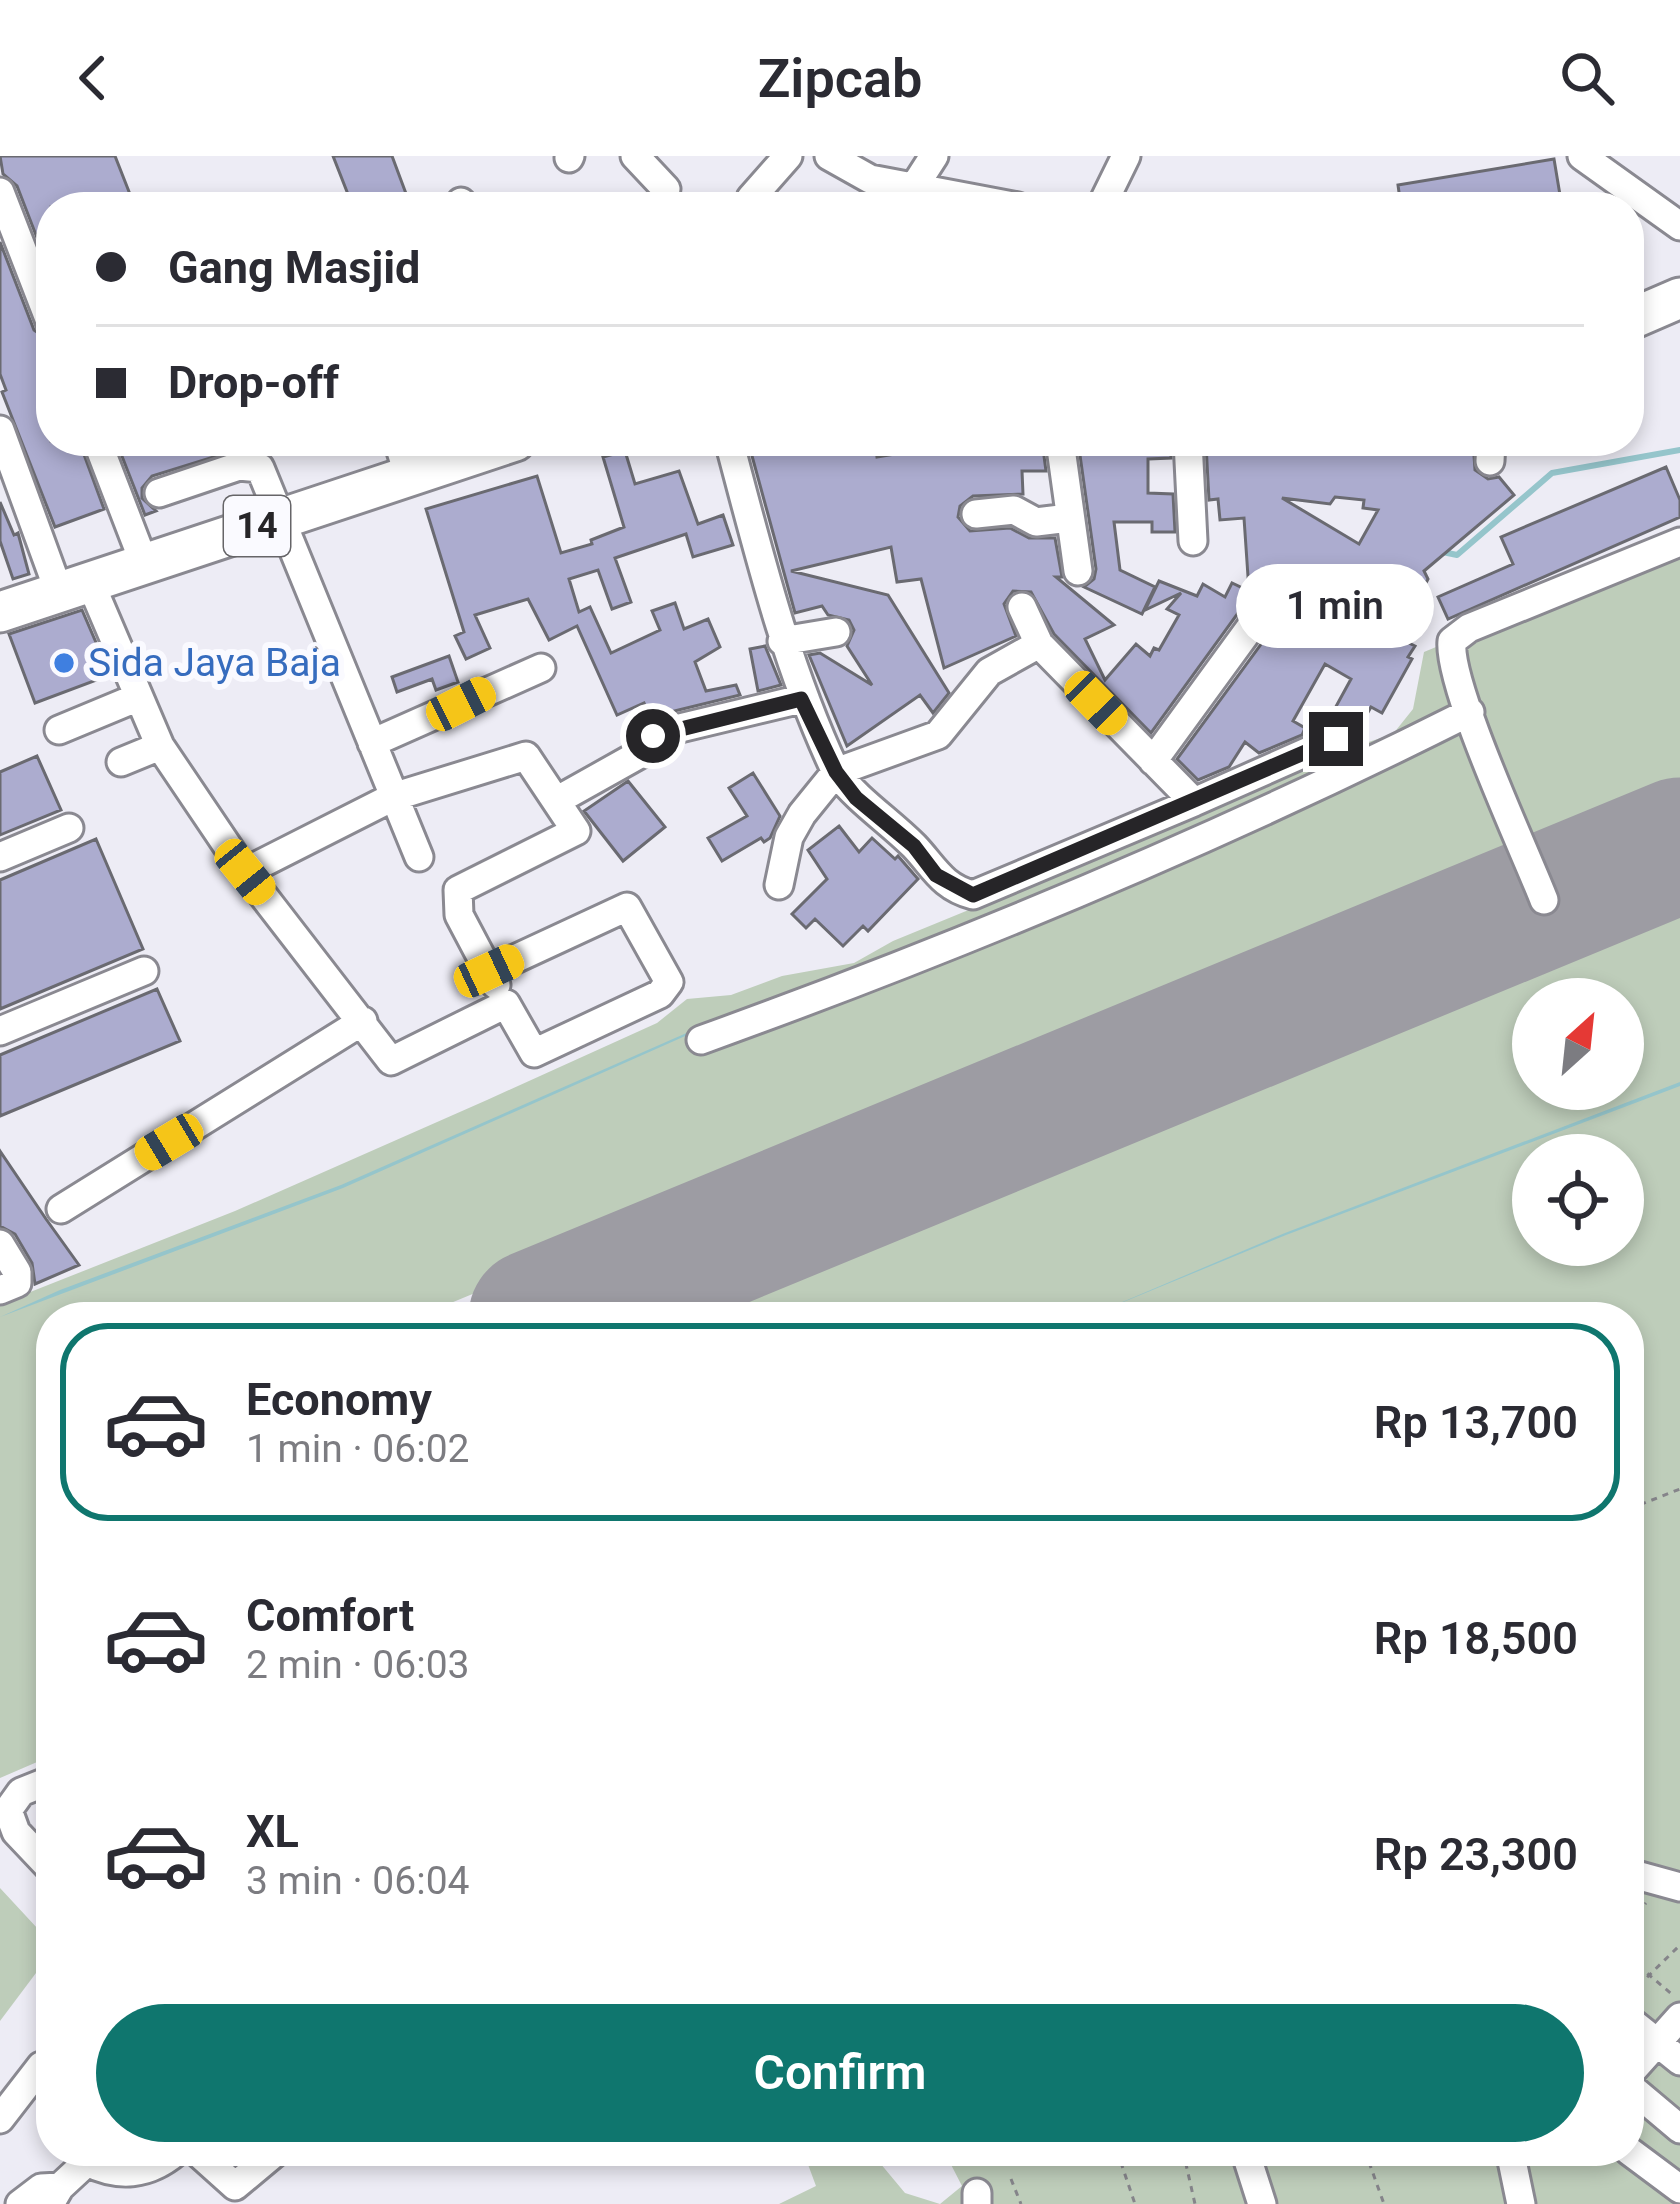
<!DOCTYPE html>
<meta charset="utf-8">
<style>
body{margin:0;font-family:Roboto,sans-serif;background:#f2f2f3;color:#2b2b33;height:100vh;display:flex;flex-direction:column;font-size:45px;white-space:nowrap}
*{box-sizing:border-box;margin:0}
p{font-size:39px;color:#7c7c81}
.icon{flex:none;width:66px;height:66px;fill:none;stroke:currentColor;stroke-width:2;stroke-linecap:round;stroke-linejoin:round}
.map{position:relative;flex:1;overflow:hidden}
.details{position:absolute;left:36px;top:1146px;width:1608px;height:864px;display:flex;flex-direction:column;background:#fff;border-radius:48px;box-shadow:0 6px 18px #0003}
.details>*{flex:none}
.banner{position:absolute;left:36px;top:36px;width:1608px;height:264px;border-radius:48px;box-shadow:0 6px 18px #0003;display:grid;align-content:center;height:264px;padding:0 60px;background:#fff}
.needle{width:78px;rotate:27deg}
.controls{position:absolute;left:1512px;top:822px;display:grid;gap:24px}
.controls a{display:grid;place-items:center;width:132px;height:132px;border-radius:50%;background:#fff;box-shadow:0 6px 18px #0003;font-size:60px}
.end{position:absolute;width:54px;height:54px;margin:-27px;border:15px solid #262528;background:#fff;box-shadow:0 0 0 6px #fff}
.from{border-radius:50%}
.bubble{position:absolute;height:84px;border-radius:42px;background:#fff;box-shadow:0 6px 18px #0003;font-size:39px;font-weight:600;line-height:84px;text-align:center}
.car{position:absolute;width:36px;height:72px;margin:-36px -18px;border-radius:15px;box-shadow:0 0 9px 3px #0007;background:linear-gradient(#f5c518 24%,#345 0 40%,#f5c518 0 76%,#345 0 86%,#f5c518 0)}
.banner b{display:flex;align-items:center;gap:42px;height:114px;font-size:45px}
.banner b+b{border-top:3px solid #e1e1e2}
.banner i{width:30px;height:30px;background:#2b2b33}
ul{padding:21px 0 0;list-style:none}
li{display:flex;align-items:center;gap:36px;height:198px;margin:0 24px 18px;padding:0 36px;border:6px solid transparent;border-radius:48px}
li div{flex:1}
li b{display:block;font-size:45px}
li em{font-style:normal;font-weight:600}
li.active{border-color:#0f766e}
li>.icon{width:108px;height:108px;stroke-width:1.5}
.cta{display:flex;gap:24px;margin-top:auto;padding:24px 60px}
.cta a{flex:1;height:138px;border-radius:72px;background:#0f766e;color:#fff;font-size:48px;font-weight:600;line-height:138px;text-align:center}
header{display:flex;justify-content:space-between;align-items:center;height:156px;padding:0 60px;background:#fff;font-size:54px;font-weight:600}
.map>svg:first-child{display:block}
.green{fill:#becdba;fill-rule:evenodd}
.water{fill:#95c5cb}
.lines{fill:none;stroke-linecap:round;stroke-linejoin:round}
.stream{stroke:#95c5cb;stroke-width:6}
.runway{stroke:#9d9ca3;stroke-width:135}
.building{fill:#acaccf;stroke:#6a6a71;stroke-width:3;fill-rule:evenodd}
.minor-casing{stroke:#8a8991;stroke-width:33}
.highway-casing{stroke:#8a8991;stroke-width:45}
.path{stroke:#85848a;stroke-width:3;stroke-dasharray:6 6;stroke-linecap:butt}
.minor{stroke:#fff;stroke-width:27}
.highway{stroke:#fff;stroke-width:39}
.route{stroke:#262528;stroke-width:15}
.shop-dot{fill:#3f7fe0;stroke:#fafaff;stroke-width:4.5}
.labels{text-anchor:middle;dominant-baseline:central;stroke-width:12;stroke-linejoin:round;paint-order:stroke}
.shield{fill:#fafaff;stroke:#666568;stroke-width:3}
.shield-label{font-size:36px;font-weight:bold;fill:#262528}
.shop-label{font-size:39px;fill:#366cbe;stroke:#fafaff;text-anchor:start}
</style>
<header><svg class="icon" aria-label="back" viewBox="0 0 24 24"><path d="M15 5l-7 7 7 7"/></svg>Zipcab<svg class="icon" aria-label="search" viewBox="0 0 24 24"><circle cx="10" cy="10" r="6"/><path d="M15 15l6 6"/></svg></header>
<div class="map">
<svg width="1680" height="2048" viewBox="0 0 1680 2048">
<rect width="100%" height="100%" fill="#edecf5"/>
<path class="green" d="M1680 390V639L417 1161H51V1600L0 1622V1148L235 1055 487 944 657 867 687 843 731 839 782 820 854 807 893 785 1176 669 1252 624 1393 578 1413 553 1424 496Z
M1680 738V2048H779L816 2030 803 1995H870L905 2037 940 2048 962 2030 944 1995H1629V1161H655ZM1533 843H1623V933H1533ZM1533 999H1623V1089H1533Z
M0 1732 51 1787V1797L0 1865Z"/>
<path class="water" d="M1462 552 1291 638 1290 643 1277 644 952 783 692 877 343 1032 0 1161 60 1134 341 1029 691 875 952 781 1287 638Z
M1680 926V930L1286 1079 1087 1161 1285 1077Z"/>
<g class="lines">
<path class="stream" d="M1438 395 1457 399 1552 317 1680 294"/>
<path class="runway" d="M536 1161 1680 689"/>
</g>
<path class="building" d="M0 0H115L135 51H51V118L17 30 3 18Z
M333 0H392L411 51H353Z
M1554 3 1562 51H1401L1398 29Z
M0 86 34 174 51 186V285H79L104 353 55 371 2 236 6 234 0 218Z
M116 285H262V286L152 320 142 332V342L156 355 145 359Z
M768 285H875L877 301 907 296V289L935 285H1042L1046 315H1022L1023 338 973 340 960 350 958 361 970 375 1010 372 1029 382H1055L1062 421H1056L1114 469 1085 483 1105 524 1136 488 1150 500 1154 492 1159 494 1179 459 1167 453 1181 437 1145 454 1159 425 1197 440 1203 428 1225 441 1232 427 1249 435 1244 362 1220 364 1218 343 1209 344 1206 288 1473 285 1475 314 1488 323 1499 321 1514 339 1424 415 1428 423 1414 451 1430 444 1407 486 1415 490 1408 501 1412 503 1382 557 1371 551 1355 579 1346 568 1328 565 1351 523 1325 508 1293 565 1305 572 1302 579 1259 597 1245 586 1229 611 1198 624 1177 603 1292 446 1295 436 1288 421 1278 417 1262 424 1151 577 1054 478 1031 436 1013 435 1004 448 1016 480 944 512 921 423 897 426 891 391 791 415 888 439 949 537 933 557 920 539 847 590 809 499 820 497 872 529 847 490 854 474 849 464 828 459 822 450 795 457 749 289ZM1335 341 1364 344 1363 352 1378 354 1359 388 1282 342 1330 348Z
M1078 285H1170L1171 302 1148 303V337L1173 338 1175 376H1152V366H1114L1120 414 1155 431 1142 458 1084 431 1094 423 1096 413Z
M625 295 635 328 679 315 698 368 723 359 733 389 693 401 686 378 615 402 631 446 612 453 598 414 569 423 579 456 590 451 611 497 660 474 652 455 675 447 684 473 708 463 720 491 695 506 706 535 736 529 740 539 650 561 644 547 617 559 577 470 549 484 528 443 475 459 490 492 466 503 455 480 464 476 426 353 537 320 561 397 592 388 591 384 624 371 603 301Z
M1666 311 1680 344V361L1448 463 1438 441 1513 408 1501 381Z
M0 346 14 379 18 377 29 418 13 423 0 385Z
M82 454 110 519 35 547 9 478Z
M765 490 781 529 758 535 750 493Z
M449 500 458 526 436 534 432 523 397 536 392 521Z
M37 600 61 654 0 679V616Z
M753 617 780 660 770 682 764 686 761 682 722 705 708 682 747 660 729 632Z
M628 625 665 671 623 705 584 655Z
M839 670 859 696 872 682 895 703 898 700 918 723 868 775 863 770 843 790 815 763 806 772 792 758 827 723 808 694Z
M96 683 143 793 0 853V724Z
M157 833 180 885 0 960V899Z
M0 995 46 1063 79 1109 35 1128 32 1107 15 1078 0 1070Z"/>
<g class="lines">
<defs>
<path id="minor" d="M635 0 666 33 657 51
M829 0 870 23 1018 51
M1582 0 1680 70
M569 2 570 0
M916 28 934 0
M0 36 51 168
M751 42 788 0
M461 46 464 51
M1101 51 1126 0
M0 274 59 436
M97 285 144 407
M398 285 408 318
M729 285C759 398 786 510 836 616L938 579 989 516 1039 488
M1060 285 1078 415
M1188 285 1193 385
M1490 305 1491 285
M159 337 239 310 260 312 419 701
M976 358 1014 354 1036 366 1069 362
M90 426 160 590 245 716 391 905 506 848 534 897 660 838 669 826 627 751 489 815
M1022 451 1039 488 1194 646 1336 583
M782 485 836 476
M59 574 136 542
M372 587 541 512
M1153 605 1277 435
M121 606 160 590
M556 645 647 594 655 578 801 543
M0 701 69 672
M245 716 393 641 526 600 576 675 458 734 459 759 496 829
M779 729 789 681 802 658 836 616C859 646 888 664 914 690 934 711 942 731 973 739L1194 646
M1544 744C1525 695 1447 528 1452 485L1469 472 1680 386
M0 875 144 815
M701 884C964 789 1220 682 1470 556
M61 1053 363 865
M0 1088 17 1116V1127L0 1134
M51 1624 21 1636 8 1654 16 1676 51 1713
M1629 1717 1680 1731
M1629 1864 1680 1905
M1629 1918 1680 1861
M1629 1930 1680 1973
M0 1963 41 1910
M196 1995 235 2030 277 1995
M1245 1995 1262 2048
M1510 1995 1521 2048
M1629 1995 1680 2033
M87 2006C119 2022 149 2019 177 1995
M20 2048 41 2032 60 2031
M50 2048 60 2031 87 2006
M977 2048V2037"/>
<path id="highway" d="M1629 164 1680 142
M0 456 515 285"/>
</defs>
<use href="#minor" class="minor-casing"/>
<use href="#highway" class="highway-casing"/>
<path class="path" d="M1629 1353 1680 1333
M1629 1766 1646 1747
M1629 1802 1674 1840
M1630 1838 1680 1789
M1117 1995 1135 2048
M1183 1995 1195 2048
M1365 1995 1384 2048
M1537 2004 1548 1995
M1011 2023 1021 2048"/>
<use href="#minor" class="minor"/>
<use href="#highway" class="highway"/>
</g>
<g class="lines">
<path class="route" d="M653 580 801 543 836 616 856 642 914 690 936 719 973 739 1336 583"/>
</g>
<circle class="shop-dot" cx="64" cy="507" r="12"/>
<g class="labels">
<rect class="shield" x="224" y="340" width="66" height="60" rx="9"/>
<g class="shield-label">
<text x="257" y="370">14</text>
</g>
<g class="shop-label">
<text x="88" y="507">Sida Jaya Baja</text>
</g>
</g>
</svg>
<div class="controls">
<a><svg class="needle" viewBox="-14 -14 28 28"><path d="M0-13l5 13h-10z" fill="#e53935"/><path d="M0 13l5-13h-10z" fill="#7c7c81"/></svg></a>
<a><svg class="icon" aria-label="locate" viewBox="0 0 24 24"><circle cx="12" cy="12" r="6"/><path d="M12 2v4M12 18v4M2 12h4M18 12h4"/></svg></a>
</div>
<i class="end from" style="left:653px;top:580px"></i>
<i class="end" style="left:1336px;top:583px"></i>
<div class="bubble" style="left:1236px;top:408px;width:198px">1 min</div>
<i class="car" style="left:1096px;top:547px;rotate:136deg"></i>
<i class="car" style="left:461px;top:548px;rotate:63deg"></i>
<i class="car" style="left:245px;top:716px;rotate:141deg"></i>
<i class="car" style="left:489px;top:815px;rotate:65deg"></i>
<i class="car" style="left:169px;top:986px;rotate:239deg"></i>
<div class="banner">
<b><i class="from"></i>Gang Masjid</b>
<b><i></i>Drop-off</b>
</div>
<section class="details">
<ul>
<li class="active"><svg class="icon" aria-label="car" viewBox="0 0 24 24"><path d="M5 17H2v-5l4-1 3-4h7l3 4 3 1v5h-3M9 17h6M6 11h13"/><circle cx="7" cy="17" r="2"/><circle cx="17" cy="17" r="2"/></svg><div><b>Economy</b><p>1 min · 06:02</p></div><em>Rp 13,700</em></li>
<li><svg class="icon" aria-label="car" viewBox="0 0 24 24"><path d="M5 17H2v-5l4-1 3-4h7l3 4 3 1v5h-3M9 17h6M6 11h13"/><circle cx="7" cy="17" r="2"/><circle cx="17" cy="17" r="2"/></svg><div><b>Comfort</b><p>2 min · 06:03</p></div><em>Rp 18,500</em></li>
<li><svg class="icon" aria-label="car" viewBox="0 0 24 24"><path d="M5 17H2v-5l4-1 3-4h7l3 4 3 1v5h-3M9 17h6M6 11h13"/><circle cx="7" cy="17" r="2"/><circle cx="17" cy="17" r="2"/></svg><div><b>XL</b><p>3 min · 06:04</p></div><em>Rp 23,300</em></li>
</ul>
<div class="cta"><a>Confirm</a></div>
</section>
</div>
